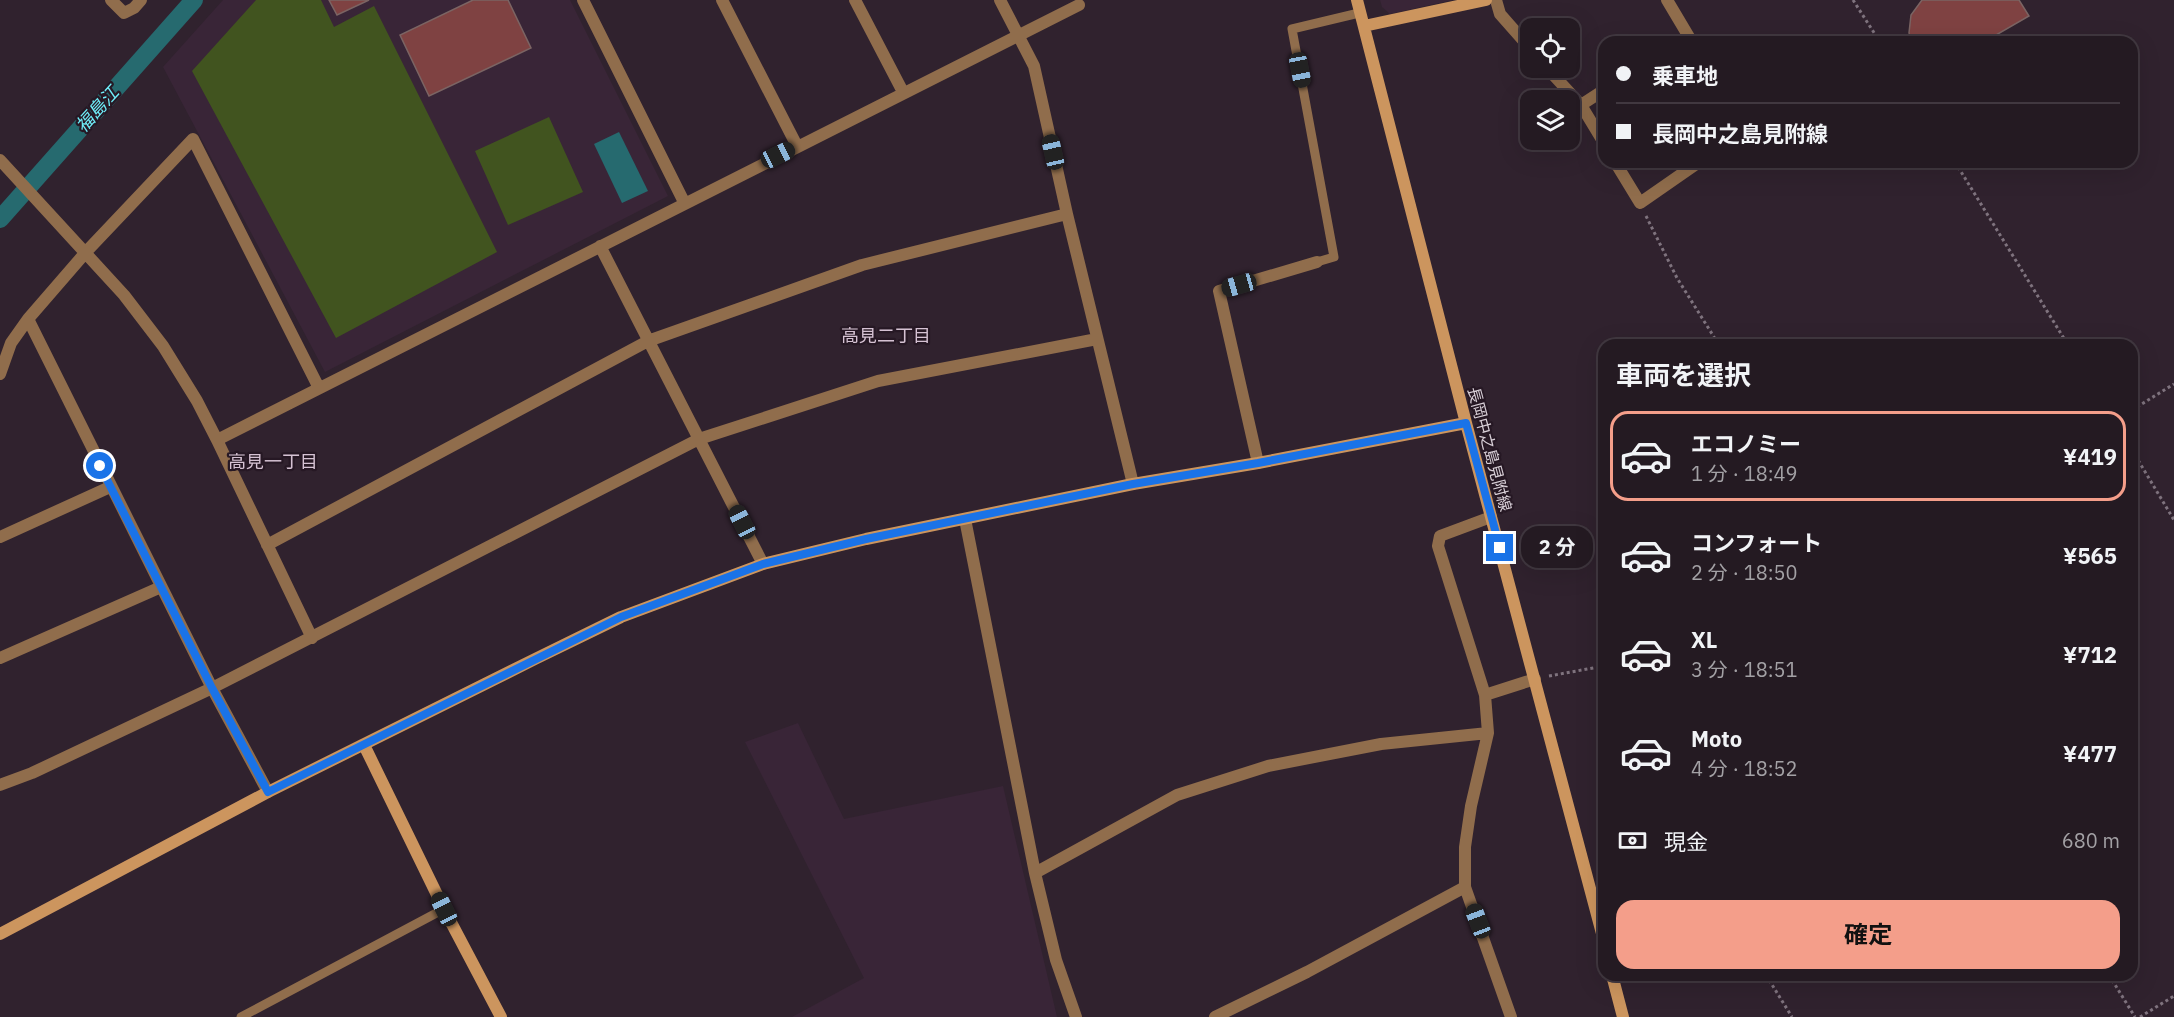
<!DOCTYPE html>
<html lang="ja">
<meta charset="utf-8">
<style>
body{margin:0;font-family:"IBM Plex Sans","Noto Sans JP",sans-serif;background:#2c232a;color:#f1f3f6;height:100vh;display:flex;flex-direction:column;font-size:22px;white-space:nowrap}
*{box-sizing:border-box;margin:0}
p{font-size:20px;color:#a3a1a5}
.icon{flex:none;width:33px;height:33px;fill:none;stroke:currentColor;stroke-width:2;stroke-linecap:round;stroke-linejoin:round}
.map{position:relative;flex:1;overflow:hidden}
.panel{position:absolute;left:1598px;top:339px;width:540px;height:642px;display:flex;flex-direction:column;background:#241a22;border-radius:18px;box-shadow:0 6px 24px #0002,0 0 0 2px #413840}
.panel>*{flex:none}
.hud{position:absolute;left:1598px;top:36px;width:540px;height:132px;border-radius:18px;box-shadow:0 6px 24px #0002,0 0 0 2px #413840;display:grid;align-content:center;height:132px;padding:0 18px;background:#241a22}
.buttons{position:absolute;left:1520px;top:18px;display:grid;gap:12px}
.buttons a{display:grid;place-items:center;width:60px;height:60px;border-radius:12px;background:#241a22;box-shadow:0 6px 24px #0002,0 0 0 2px #413840;font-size:30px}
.end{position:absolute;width:27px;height:27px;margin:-14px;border:8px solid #1a73e8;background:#fff;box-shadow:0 0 0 3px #fff}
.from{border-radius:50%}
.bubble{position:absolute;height:42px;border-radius:18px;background:#241a22;box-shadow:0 6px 24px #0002,0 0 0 2px #413840;font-size:20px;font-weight:700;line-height:42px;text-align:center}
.car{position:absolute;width:18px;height:36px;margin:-18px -9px;border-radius:8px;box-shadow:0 0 4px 2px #0007;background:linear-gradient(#222 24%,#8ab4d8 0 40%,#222 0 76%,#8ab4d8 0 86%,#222 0)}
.hud b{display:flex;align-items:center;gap:21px;height:57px;font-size:22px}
.hud b+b{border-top:2px solid #413840}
.hud i{width:15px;height:15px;background:#f1f3f6}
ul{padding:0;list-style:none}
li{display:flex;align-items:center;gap:18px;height:90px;margin:0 12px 9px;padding:0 6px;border:3px solid transparent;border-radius:18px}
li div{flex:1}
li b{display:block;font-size:22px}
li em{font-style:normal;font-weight:700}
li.active{border-color:#f49e8a}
li>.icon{width:54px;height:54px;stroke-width:1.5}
h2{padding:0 18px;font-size:27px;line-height:72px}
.pay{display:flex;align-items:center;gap:15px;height:66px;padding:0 18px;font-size:22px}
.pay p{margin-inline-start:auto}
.primary-button{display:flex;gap:12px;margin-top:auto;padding:12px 18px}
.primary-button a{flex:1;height:69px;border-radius:18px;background:#f49e8a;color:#111;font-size:24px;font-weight:700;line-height:69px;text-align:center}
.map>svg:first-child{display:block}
.built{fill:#392537}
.green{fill:#41541f}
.water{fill:#266a6f}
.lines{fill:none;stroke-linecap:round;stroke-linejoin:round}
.canal{stroke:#266a6f;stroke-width:18}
.building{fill:#7f4242;stroke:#7b6463;stroke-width:1.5}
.path{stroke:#7f737e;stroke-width:3;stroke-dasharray:3 3;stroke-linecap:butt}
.lane{stroke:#906d4c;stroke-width:9}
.street{stroke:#906d4c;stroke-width:12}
.secondary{stroke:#cc955e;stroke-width:12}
.route{stroke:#1a73e8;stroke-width:8}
.labels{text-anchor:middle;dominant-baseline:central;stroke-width:4.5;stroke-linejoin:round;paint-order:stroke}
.street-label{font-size:16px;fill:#d9d0d8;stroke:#261824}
.water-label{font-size:18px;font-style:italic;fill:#6feffa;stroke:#261824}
.neighbourhood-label{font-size:18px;fill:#d5c2d3;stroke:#261824}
</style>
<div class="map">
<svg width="2174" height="1017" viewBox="0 0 2174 1017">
<rect width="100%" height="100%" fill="#30222e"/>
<path class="built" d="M223 0H570L668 196 325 372 163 67Z
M1380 0H1453L1390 14 1382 7Z
M798 723 844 819 1003 786 1057 1017H792L864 978 745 742Z"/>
<path class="green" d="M256 0H321L334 27 374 6 497 252 336 338 192 71Z
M549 117 583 192 508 225 475 151Z"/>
<path class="water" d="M619 132 648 191 622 203 594 144Z"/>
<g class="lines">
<path class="canal" d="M0 219 194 0"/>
</g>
<path class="building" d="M329 0H369L337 15Z
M473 0H508L531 48 429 96 400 35Z
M1922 0H2019L2029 16 1984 42H1912L1909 33 1911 15Z"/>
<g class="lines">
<path class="path" d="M1853 0 1880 42
M1955 162 2068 345
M1646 216 1677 278 1719 345
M2132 410 2174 384
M2132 450 2174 520
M1549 676 1604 666
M1766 975 1792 1017
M2109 975 2135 1017
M2140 1017 2174 996"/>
<path class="lane" d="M1317 262 1334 257 1292 29 1359 13
M241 1017 444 909"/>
<path class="street" d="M111 0 124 13 134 8 141 0
M583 0 684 202
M722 0 797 146
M855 0 903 92
M1000 0 1034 66 1067 214 1133 484
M1496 0 1500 14 1530 48
M1667 0 1692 42
M1547 68 1581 105 1604 143
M1581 105 1604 90
M0 160 124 295 163 346 197 401 217 440 312 638
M1615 162 1640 203 1699 162
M600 246 763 564
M28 319 212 688 268 792
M0 374 11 343 28 319 86 252 193 139 319 388
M217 440 1079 5
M1258 463 1219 291 1317 262
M1491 517 1440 536 1438 546 1485 695 1488 733 1471 806 1465 847V887L1511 1017
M965 519 1035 873 1056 960 1076 1017
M0 537 110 487
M267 545 648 341 862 265 1067 214
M0 658 161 587
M1485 695 1535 679
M0 785 32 773 212 688 699 439 878 381 1097 339
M1035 873 1177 795 1268 766 1381 744 1488 733
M1215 1017 1307 972 1465 887"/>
<path class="secondary" d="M1357 0 1466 423 1604 941
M1364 26 1486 0
M364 745 444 909 501 1017
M0 934 268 792 535 659 621 617 763 564 866 539 1133 484 1258 463 1466 423
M1612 975 1623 1017"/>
</g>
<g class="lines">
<path class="route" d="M100 466 212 688 268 792 621 617 763 564 866 539 1133 484 1258 463 1466 423 1500 548"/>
</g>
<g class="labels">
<g class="street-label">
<text transform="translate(1490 449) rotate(75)">長岡中之島見附線</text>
</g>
<g class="water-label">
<text transform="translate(97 109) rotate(-48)">福島江</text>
</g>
<g class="neighbourhood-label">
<text x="886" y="335">高見二丁目</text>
<text x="273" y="461">高見一丁目</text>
</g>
</g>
</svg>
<div class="buttons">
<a><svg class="icon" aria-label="locate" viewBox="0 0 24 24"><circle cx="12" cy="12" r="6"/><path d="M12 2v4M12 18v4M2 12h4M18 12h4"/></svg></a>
<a><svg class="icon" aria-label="layers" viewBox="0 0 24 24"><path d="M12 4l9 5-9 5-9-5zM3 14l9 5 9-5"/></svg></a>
</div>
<i class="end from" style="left:100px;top:466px"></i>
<i class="end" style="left:1500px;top:548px"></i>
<div class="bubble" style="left:1521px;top:526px;width:72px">2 分</div>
<i class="car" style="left:1300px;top:70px;rotate:169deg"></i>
<i class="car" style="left:1053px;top:152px;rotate:347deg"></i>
<i class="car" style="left:778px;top:155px;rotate:64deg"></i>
<i class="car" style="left:1239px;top:285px;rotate:254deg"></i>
<i class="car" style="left:742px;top:522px;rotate:333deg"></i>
<i class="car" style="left:444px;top:909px;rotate:334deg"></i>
<i class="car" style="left:1478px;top:921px;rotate:339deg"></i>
<div class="hud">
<b><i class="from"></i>乗車地</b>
<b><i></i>長岡中之島見附線</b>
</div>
<section class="panel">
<h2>車両を選択</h2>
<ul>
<li class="active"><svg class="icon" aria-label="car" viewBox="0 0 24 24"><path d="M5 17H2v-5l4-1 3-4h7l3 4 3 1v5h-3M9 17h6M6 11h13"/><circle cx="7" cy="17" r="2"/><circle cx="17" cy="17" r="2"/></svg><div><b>エコノミー</b><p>1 分 · 18:49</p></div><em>¥419</em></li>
<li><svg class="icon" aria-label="car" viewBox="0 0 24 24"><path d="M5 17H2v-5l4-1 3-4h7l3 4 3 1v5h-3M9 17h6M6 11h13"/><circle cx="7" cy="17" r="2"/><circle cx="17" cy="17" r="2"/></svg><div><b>コンフォート</b><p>2 分 · 18:50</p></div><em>¥565</em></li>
<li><svg class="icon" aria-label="car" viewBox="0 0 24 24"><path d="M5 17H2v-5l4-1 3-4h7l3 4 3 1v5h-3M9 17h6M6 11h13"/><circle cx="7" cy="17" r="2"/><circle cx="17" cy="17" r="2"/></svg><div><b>XL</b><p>3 分 · 18:51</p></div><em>¥712</em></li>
<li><svg class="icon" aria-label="car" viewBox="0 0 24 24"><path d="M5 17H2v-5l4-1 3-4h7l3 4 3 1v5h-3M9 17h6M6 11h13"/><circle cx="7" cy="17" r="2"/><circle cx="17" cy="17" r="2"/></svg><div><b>Moto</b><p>4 分 · 18:52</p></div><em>¥477</em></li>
</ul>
<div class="pay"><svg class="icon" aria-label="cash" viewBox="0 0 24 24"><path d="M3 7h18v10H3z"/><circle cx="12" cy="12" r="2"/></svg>現金<p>680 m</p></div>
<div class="primary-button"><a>確定</a></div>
</section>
</div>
